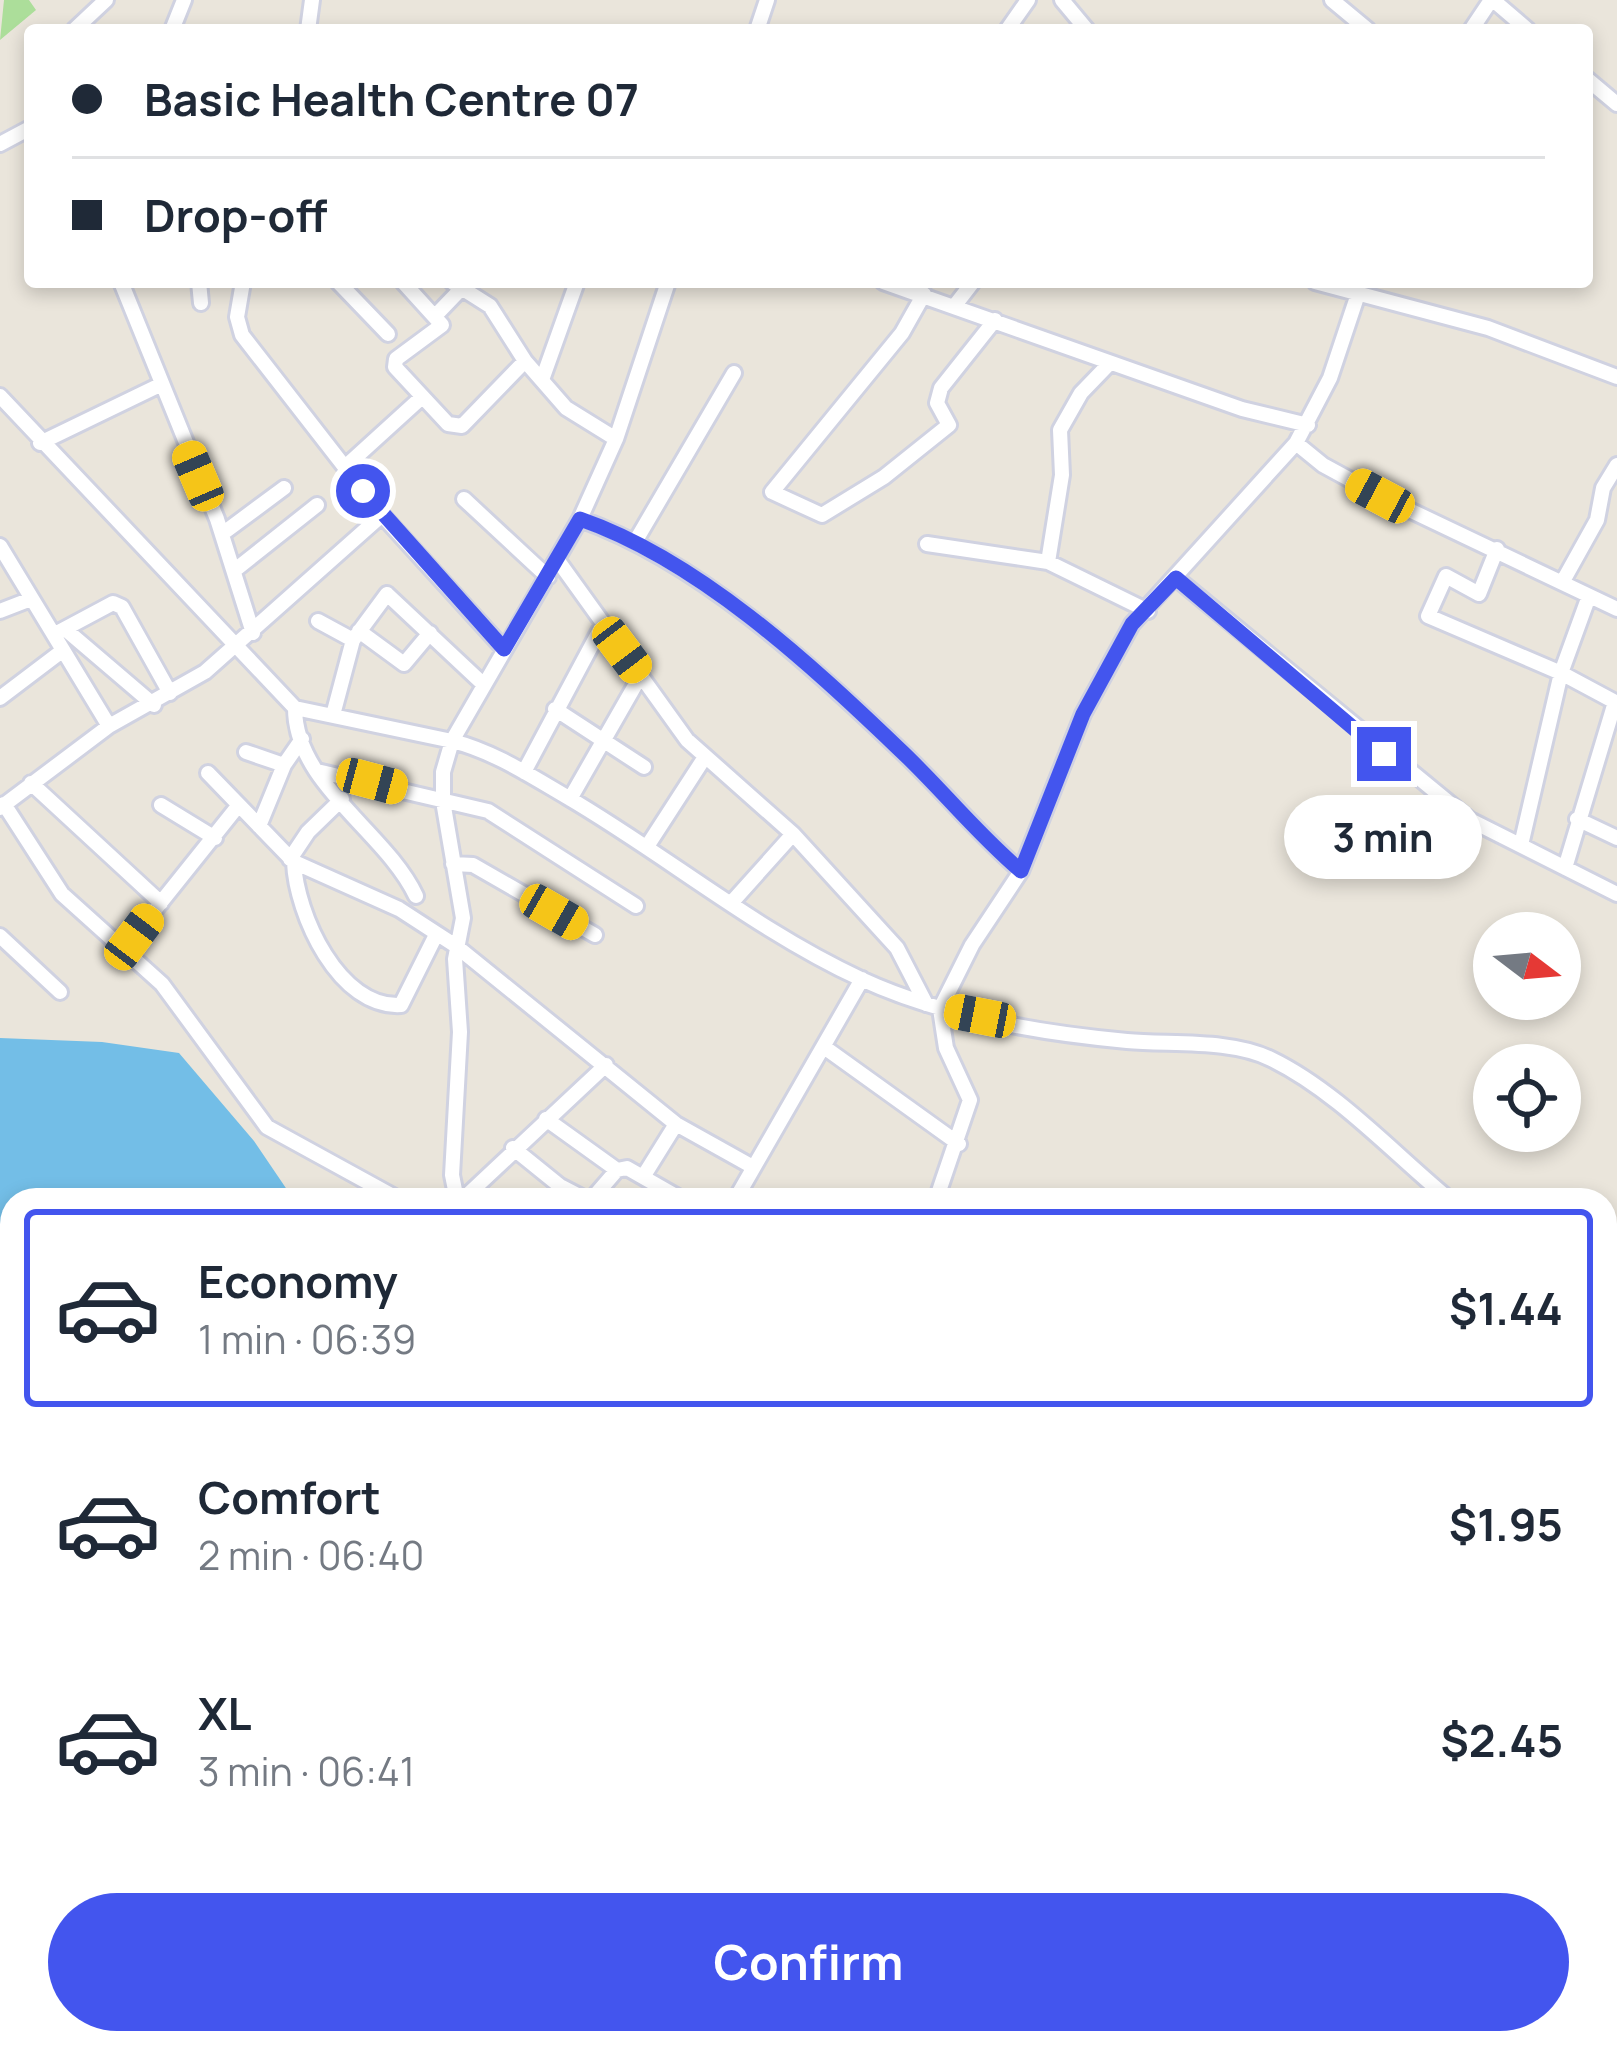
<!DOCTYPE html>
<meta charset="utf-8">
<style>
body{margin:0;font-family:Manrope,sans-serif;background:#f2f2f3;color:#1f2937;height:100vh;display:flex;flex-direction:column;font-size:45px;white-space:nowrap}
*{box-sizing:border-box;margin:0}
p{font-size:39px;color:#747a83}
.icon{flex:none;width:66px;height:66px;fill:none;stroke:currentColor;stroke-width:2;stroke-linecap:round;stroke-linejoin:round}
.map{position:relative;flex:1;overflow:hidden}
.panel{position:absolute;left:0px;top:1188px;width:1617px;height:867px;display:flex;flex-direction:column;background:#fff;border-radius:36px 36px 0 0;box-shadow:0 6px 18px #0003}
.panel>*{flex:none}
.top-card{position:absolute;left:24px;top:24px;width:1569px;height:264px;border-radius:12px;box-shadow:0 6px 18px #0003;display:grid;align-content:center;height:264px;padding:0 48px;background:#fff}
.needle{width:78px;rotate:106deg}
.tools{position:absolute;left:1473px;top:912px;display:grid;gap:24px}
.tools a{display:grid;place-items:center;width:108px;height:108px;border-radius:50%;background:#fff;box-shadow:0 6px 18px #0003;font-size:60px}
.end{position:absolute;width:54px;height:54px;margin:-27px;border:15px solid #4355ee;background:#fff;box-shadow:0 0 0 6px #fff}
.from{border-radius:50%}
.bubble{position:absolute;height:84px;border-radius:42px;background:#fff;box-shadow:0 6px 18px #0003;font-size:39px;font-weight:700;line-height:84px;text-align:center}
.car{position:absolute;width:36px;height:72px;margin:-36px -18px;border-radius:15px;box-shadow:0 0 9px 3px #0007;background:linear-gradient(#f5c518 24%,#345 0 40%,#f5c518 0 76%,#345 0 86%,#f5c518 0)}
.top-card b{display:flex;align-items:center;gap:42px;height:114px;font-size:45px}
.top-card b+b{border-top:3px solid #e0e1e3}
.top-card i{width:30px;height:30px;background:#1f2937}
ul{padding:21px 0 0;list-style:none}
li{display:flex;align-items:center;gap:36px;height:198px;margin:0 24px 18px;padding:0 24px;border:6px solid transparent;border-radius:12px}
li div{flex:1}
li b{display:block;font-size:45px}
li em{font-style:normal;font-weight:700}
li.current{border-color:#4355ee}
li>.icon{width:108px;height:108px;stroke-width:1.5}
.action{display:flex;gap:24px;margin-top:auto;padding:24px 48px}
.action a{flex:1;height:138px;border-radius:72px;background:#4355ee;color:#fff;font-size:48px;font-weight:700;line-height:138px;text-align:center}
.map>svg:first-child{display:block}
.green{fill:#acde9a}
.sand{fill:#eeeabf}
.water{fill:#73bee7}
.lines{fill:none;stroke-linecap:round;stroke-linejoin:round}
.river{stroke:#73bee7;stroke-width:16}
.minor-casing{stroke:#d0d2e1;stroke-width:20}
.minor{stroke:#fff;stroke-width:14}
.route{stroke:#4355ee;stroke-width:15}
</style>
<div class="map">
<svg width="1617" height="2053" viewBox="0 0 1617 2053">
<rect width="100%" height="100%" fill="#eae5db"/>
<path class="green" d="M4 0H29L36 10 0 40Z
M1617 1739V1966L1605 1968V1742Z
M0 1861 12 1873V1933L0 1920Z"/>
<path class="sand" d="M1617 1966V2053H1523L1520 2043H1605V1968Z"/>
<path class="water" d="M0 1038 102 1042 179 1053 254 1141 294 1200H12V1738L0 1729Z
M324 2043H1520L1523 2053H329Z"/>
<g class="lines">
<path class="river" d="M1605 2001 1617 1999"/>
<defs>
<path id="minor" d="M1062 0 1087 30
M1332 0 1368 30
M1493 0 1528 30
M74 30 106 0
M172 30 184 0
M308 30 312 0
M757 30 767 0
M1007 30 1028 0
M1471 30 1491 0
M1587 79 1617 104
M0 144 30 128
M121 282 217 519 253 633
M199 282 201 303
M243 282 237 317 242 335 382 515 504 649
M338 282 388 334
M403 282 442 325 396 359 395 367 448 424 462 426 525 361
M452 282 490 306 525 361 566 408 616 439
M883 282 1242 409 1308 425
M1315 282 1488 328 1617 377
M924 294 902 333 772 492 822 515 884 477 949 425 937 403 941 388 995 320
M956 304 973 282
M436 315 460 290
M542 380 577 282
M0 396 295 708 452 741 580 519 616 439 668 282
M40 443 162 384
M1296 443 1323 465 1380 496 1617 609
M345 467 422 397
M464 499 548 577
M580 519C698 561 808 662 898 748 941 788 977 833 1021 871
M222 534 284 488
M635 542 734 373
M927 544 1048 562 1148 611
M0 546 109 726 205 672 382 515
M1497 549 1479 594 1446 576 1428 616 1561 673 1617 703
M559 562 687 740 793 834 897 948 926 1004
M1048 562 1062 475 1060 430 1081 393 1109 364
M235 570 317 505
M1176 578 1470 820 1617 894
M1563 581 1597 520 1603 488 1617 465
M0 611 31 599
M318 621 353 640
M65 629 154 705
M359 631 404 664 430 633
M55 634 113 603 122 607 170 693
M0 698 62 651
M295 708C295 784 386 832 416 896
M555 709 644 767
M333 715 353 640 387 594 483 684
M246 752 284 765 302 739
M317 771 488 811 636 906
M524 772 603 624
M208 773 294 862 399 909 456 946 676 1124 753 1167
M31 783 161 903
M570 799 641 675
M4 804 62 894 162 984 267 1127 400 1200
M161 805 215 838
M0 808 109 726
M1577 819 1617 838
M259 826 284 765
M648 845 703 760
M1521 845 1561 673 1589 596
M290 859 308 832 342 799
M294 862C296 914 339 1009 401 1005L436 935
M453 864 473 865 595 935
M1565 868 1615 702
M733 901 793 834
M0 936 60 992
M126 946 238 806
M824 1047 959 1144
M546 1119 617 1170
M513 1148 560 1186 587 1200
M643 1177 676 1124
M457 1200 452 1175 460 1032 455 959 463 918 443 801V772L452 741C493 751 531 776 567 797 666 855 757 931 861 979 943 1017 1038 1033 1127 1041 1171 1045 1231 1039 1271 1059 1337 1091 1394 1154 1450 1200
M462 1200 606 1065
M591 1200 617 1170 627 1168 683 1200
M735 1200 862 979
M936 1200 970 1100 946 1048 940 1009 972 945 1021 871 1083 714 1132 624 1296 443 1330 378 1358 294
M1605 1280 1617 1283
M1605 1616 1617 1614"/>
</defs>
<use href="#minor" class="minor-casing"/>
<use href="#minor" class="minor"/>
</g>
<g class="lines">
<path class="route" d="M363 491 504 649 580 519C698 560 808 662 898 748 941 788 976 833 1021 871L1083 714 1132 624 1176 578 1384 754"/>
</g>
</svg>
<div class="tools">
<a><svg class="needle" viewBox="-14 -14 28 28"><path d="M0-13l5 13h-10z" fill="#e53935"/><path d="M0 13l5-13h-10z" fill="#747a83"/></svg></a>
<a><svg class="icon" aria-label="locate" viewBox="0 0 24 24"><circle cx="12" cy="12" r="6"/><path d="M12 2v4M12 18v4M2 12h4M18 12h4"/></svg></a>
</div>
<i class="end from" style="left:363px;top:491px"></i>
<i class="end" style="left:1384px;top:754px"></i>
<div class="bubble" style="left:1284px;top:795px;width:198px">3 min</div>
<i class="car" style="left:198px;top:476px;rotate:337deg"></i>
<i class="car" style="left:1380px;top:496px;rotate:298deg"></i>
<i class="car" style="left:622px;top:650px;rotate:143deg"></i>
<i class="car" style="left:372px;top:781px;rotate:105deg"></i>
<i class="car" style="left:554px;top:912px;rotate:120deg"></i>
<i class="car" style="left:134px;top:937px;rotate:37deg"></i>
<i class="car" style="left:980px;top:1016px;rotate:281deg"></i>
<div class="top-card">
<b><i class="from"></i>Basic Health Centre 07</b>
<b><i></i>Drop-off</b>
</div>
<section class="panel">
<ul>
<li class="current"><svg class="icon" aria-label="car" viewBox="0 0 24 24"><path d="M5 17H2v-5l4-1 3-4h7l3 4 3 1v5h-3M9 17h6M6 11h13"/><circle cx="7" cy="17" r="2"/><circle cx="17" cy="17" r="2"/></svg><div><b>Economy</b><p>1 min · 06:39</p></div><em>$1.44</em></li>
<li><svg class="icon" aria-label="car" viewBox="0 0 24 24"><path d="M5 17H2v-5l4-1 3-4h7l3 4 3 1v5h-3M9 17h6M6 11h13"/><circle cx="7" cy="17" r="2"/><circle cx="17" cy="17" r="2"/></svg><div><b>Comfort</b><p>2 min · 06:40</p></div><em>$1.95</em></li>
<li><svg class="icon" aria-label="car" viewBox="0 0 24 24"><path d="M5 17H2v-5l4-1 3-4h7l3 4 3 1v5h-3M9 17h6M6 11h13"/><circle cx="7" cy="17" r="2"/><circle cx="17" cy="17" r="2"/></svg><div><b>XL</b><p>3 min · 06:41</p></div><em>$2.45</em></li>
</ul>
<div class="action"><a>Confirm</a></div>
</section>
</div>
